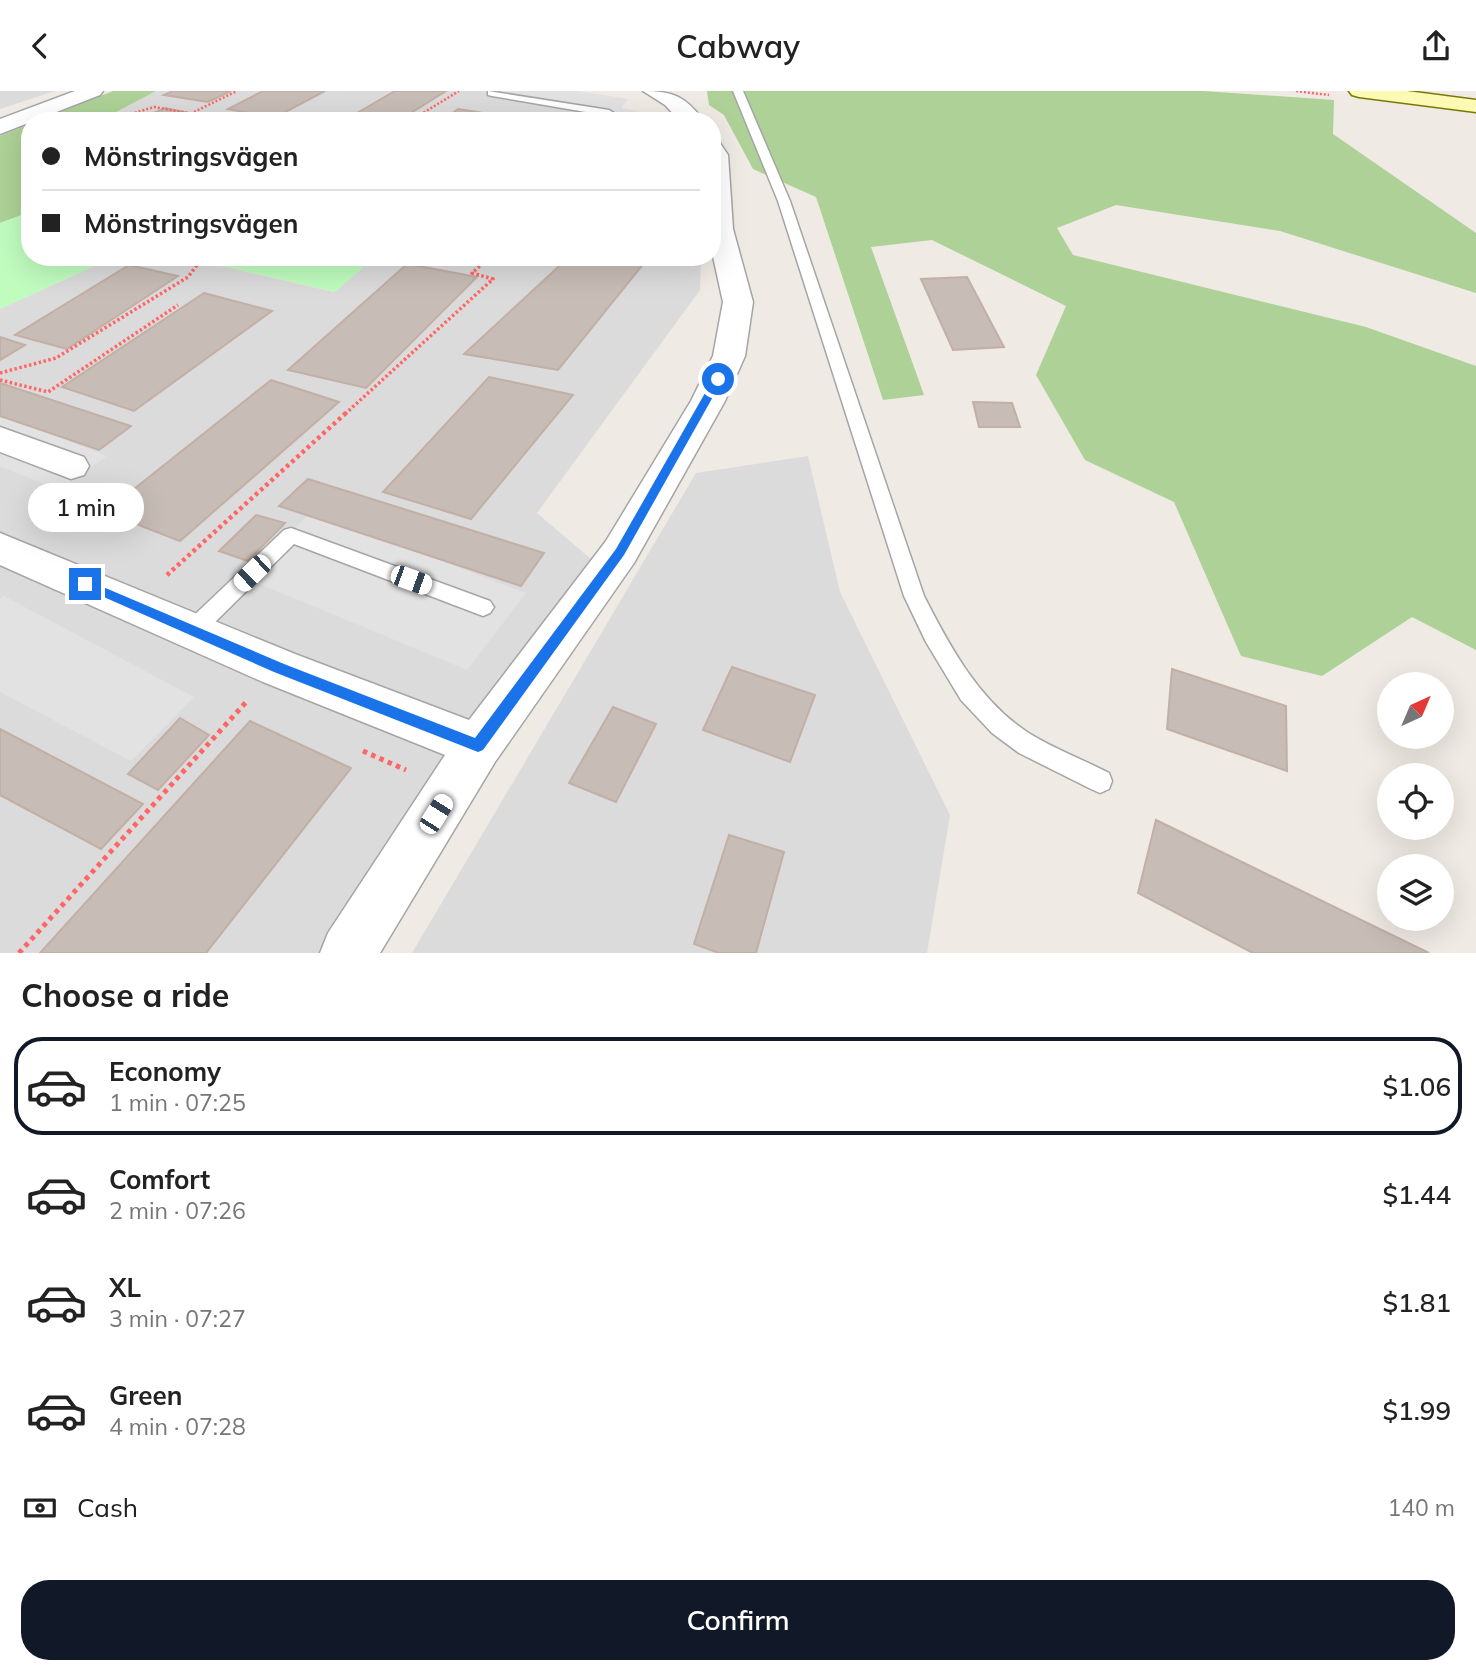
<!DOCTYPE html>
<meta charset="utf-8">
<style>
body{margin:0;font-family:Mulish,sans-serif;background:#f2f2f2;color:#222;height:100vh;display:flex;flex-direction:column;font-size:26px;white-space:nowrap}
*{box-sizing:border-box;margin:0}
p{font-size:23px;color:#767676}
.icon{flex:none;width:38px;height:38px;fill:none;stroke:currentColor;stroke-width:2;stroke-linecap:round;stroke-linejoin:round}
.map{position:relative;height:862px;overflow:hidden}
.panel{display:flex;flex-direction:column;background:#fff;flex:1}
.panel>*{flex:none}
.hud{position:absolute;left:21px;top:21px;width:700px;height:154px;border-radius:28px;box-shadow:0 7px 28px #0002;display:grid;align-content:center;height:154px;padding:0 21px;background:#fff}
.needle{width:46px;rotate:44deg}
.tools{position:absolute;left:1377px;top:581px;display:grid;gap:14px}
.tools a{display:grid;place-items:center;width:77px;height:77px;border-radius:50%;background:#fff;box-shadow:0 7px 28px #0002;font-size:35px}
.end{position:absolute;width:32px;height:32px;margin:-16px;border:9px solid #1a73e8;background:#fff;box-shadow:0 0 0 4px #fff}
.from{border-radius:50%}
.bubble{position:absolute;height:49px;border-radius:24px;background:#fff;box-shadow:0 7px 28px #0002;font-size:23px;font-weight:600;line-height:49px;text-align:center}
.car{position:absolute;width:21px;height:42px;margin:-21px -10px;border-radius:9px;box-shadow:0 0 5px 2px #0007;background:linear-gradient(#fff 24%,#345 0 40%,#fff 0 76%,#345 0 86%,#fff 0)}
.hud b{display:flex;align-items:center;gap:24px;height:66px;font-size:26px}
.hud b+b{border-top:2px solid #e0e0e0}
.hud i{width:18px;height:18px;background:#222}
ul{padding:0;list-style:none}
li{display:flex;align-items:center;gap:21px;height:98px;margin:0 14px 10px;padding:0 7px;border:4px solid transparent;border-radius:28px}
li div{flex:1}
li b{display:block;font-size:26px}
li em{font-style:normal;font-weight:600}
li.on{border-color:#111827}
li>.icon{width:63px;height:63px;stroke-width:1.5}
h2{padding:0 21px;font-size:32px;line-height:84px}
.pay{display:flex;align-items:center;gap:18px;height:77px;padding:0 21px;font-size:26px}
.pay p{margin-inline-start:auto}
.cta{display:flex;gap:14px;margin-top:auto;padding:14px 21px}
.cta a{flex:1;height:80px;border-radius:28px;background:#111827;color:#fff;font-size:28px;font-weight:600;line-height:80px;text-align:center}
header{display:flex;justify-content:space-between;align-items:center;height:91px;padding:0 21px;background:#fff;font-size:32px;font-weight:600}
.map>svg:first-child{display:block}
.residential{fill:#dcdbdb}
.forest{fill:#add196}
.park{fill:#bffcbe}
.parking{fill:#e2e2e2}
.building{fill:#c7bcb6;stroke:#c2afa5;stroke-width:2}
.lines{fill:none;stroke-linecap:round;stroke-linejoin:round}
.lane-casing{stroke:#a5a5a5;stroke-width:3}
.street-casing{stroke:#a5a5a5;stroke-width:3}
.secondary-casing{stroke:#787a00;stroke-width:3}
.path-far3{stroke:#ff6665;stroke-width:2.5;stroke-dasharray:2 2;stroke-linecap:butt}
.path-far2{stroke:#ff6665;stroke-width:3.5;stroke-dasharray:2.5 2.5;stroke-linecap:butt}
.path-far1{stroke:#ff6665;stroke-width:4.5;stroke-dasharray:3.5 3.5;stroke-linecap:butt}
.path{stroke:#ff6665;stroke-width:5;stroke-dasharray:4.5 4.5;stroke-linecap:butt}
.lane{fill:#fff;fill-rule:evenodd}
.street{fill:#fff;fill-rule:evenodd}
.secondary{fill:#fcf9b4;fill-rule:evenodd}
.route{fill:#1a73e8}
</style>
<header><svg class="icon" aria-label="back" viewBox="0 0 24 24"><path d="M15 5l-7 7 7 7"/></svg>Cabway<svg class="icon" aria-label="share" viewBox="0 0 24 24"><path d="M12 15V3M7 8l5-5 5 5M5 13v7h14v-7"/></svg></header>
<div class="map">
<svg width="1476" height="862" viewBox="0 0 1476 862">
<rect width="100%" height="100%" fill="#efeae3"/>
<path class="residential" d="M0 0H55L0 18Z
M156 0H540L659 27 662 30H99Z
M114 166H183L334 201 375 166H701L700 199 537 422 592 469 478 655 320 862H0V218Z
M808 365 840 501 950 724 927 862H412L696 382Z"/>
<path class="forest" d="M113 0H156L99 30H38Z
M707 0H1203L1334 9 1333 43 1476 142V202L1280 140 1116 114 1057 137 1073 164 1366 236 1476 275V559L1412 526 1322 585 1241 565 1174 411 1085 369 1036 284 1066 215 932 149 871 156 924 304 883 309 816 106 753 78 724 24 709 14Z
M30 33V121L0 132V45Z"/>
<path class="park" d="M30 121V166H114L0 218V132Z
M183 166H375L335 201Z"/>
<path class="parking" d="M502 0H577L628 8 621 17 638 20 627 30 496 4Z
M0 323 107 365 59 399 0 375Z
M312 421 526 502 467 579 243 486Z
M4 505 194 606 131 670 0 601V508Z"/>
<path class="building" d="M173 0H231L208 11 164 4Z
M263 0H325L274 27 228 18Z
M395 0H446L398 30 347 28Z
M165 17 226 30H135Z
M458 18 515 27 511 30H442Z
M442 166H481L474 173Z
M569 166H649L558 279 464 263Z
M407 173 477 186 366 297 288 279Z
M129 174 178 185 67 258 15 244Z
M967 186 1004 256 953 259 921 188Z
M204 202 272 220 134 320 62 296Z
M0 246 25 254 0 269Z
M489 286 573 304 471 428 383 401Z
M271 289 339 311 180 450 105 421Z
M0 292 131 335 99 359 0 325Z
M973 311 1012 312 1020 336H979Z
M308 388 544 462 521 495 279 415Z
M256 424 285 432 248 470 219 460Z
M732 576 815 604 790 671 703 639Z
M1172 578 1286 615 1287 680 1167 638Z
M613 616 656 633 616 711 569 692Z
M180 627 209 644 158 699 128 683Z
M250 630 351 677 206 862H40Z
M0 638 143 713 101 758 0 704Z
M1156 729 1429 862H1253L1138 802Z
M729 744 784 761 756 862H719L694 853Z"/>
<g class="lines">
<defs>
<path id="lane" d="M488 0 609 19 614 22 609 25 492 5 488 4Z
M733 0H743L790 110 924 505C950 556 978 608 1027 641 1052 657 1082 668 1109 682L1112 690 1109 698 1100 702 1091 698 1019 662 992 642 961 609 926 551 904 505 778 110Z
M291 437 490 510 494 516 490 522 483 525 294 453 202 544 194 547 186 544 183 538 186 532 284 439Z"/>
<path id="street" d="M75 0H103L100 4 0 43V28Z
M643 0C673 0 685 5 704 30H680L665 14Z
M712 50 720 52 728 64 733 138 753 211 745 265 725 310 634 472 495 671 380 862H320L328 842 445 664 263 591 0 474V442L295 563 469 629 606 450 691 310 713 265 723 211 712 161Z
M0 336 84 366 89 375 84 384 71 388 0 361Z"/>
<path id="secondary" d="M1349 0H1407L1476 9V21L1359 6 1352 4Z"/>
</defs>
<use href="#lane" class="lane-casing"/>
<use href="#street" class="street-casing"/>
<use href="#secondary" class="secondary-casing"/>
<path class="path-far3" d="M1296 0 1329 4
M194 21 237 0
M108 30 154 16 236 30
M410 30 459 0"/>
<path class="path-far2" d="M0 282 56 267 188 186 203 166
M0 289 48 301 178 214
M345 323 493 188 472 182 490 166"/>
<path class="path-far1" d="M167 484 347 321"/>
<path class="path" d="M363 660 406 679
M19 862 248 609"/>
<use href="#lane" class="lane"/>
<use href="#street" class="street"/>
<use href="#secondary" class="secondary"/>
</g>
<path class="route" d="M718 285 723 288 624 464 483 659 478 661 274 581 81 496 79 493 85 488 89 490 284 573 475 647 616 458 713 288Z"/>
</svg>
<div class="tools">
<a><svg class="needle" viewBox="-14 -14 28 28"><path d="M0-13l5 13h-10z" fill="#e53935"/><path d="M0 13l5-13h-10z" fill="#767676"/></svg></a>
<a><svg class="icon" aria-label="locate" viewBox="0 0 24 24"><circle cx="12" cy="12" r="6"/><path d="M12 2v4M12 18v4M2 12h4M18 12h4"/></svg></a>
<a><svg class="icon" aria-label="layers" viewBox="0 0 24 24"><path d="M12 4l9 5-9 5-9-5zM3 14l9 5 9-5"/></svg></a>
</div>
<i class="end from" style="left:718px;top:288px"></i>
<i class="end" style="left:85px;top:493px"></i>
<div class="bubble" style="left:28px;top:392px;width:116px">1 min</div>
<i class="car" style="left:252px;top:482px;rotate:226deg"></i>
<i class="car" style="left:411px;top:489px;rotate:110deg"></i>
<i class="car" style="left:436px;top:723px;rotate:32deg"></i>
<div class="hud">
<b><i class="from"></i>Mönstringsvägen</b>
<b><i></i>Mönstringsvägen</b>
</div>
</div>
<section class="panel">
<h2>Choose a ride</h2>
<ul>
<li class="on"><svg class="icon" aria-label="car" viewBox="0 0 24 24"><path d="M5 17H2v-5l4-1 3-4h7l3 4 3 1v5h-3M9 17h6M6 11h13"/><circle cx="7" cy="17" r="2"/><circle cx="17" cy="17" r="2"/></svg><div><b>Economy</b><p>1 min · 07:25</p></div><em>$1.06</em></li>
<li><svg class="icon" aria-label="car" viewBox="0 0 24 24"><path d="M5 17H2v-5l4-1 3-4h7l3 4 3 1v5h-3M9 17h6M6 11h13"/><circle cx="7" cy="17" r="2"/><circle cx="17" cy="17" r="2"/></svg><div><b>Comfort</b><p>2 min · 07:26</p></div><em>$1.44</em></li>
<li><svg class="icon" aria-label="car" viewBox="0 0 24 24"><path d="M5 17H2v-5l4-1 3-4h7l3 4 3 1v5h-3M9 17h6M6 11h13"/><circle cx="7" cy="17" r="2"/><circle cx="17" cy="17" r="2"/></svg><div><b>XL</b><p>3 min · 07:27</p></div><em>$1.81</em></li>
<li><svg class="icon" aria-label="car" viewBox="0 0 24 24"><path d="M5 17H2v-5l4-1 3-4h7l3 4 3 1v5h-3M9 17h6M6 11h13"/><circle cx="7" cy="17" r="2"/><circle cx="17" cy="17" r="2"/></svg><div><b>Green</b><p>4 min · 07:28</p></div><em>$1.99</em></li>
</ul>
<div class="pay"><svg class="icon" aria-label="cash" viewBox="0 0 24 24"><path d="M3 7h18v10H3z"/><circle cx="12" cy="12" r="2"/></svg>Cash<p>140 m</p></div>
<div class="cta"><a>Confirm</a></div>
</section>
